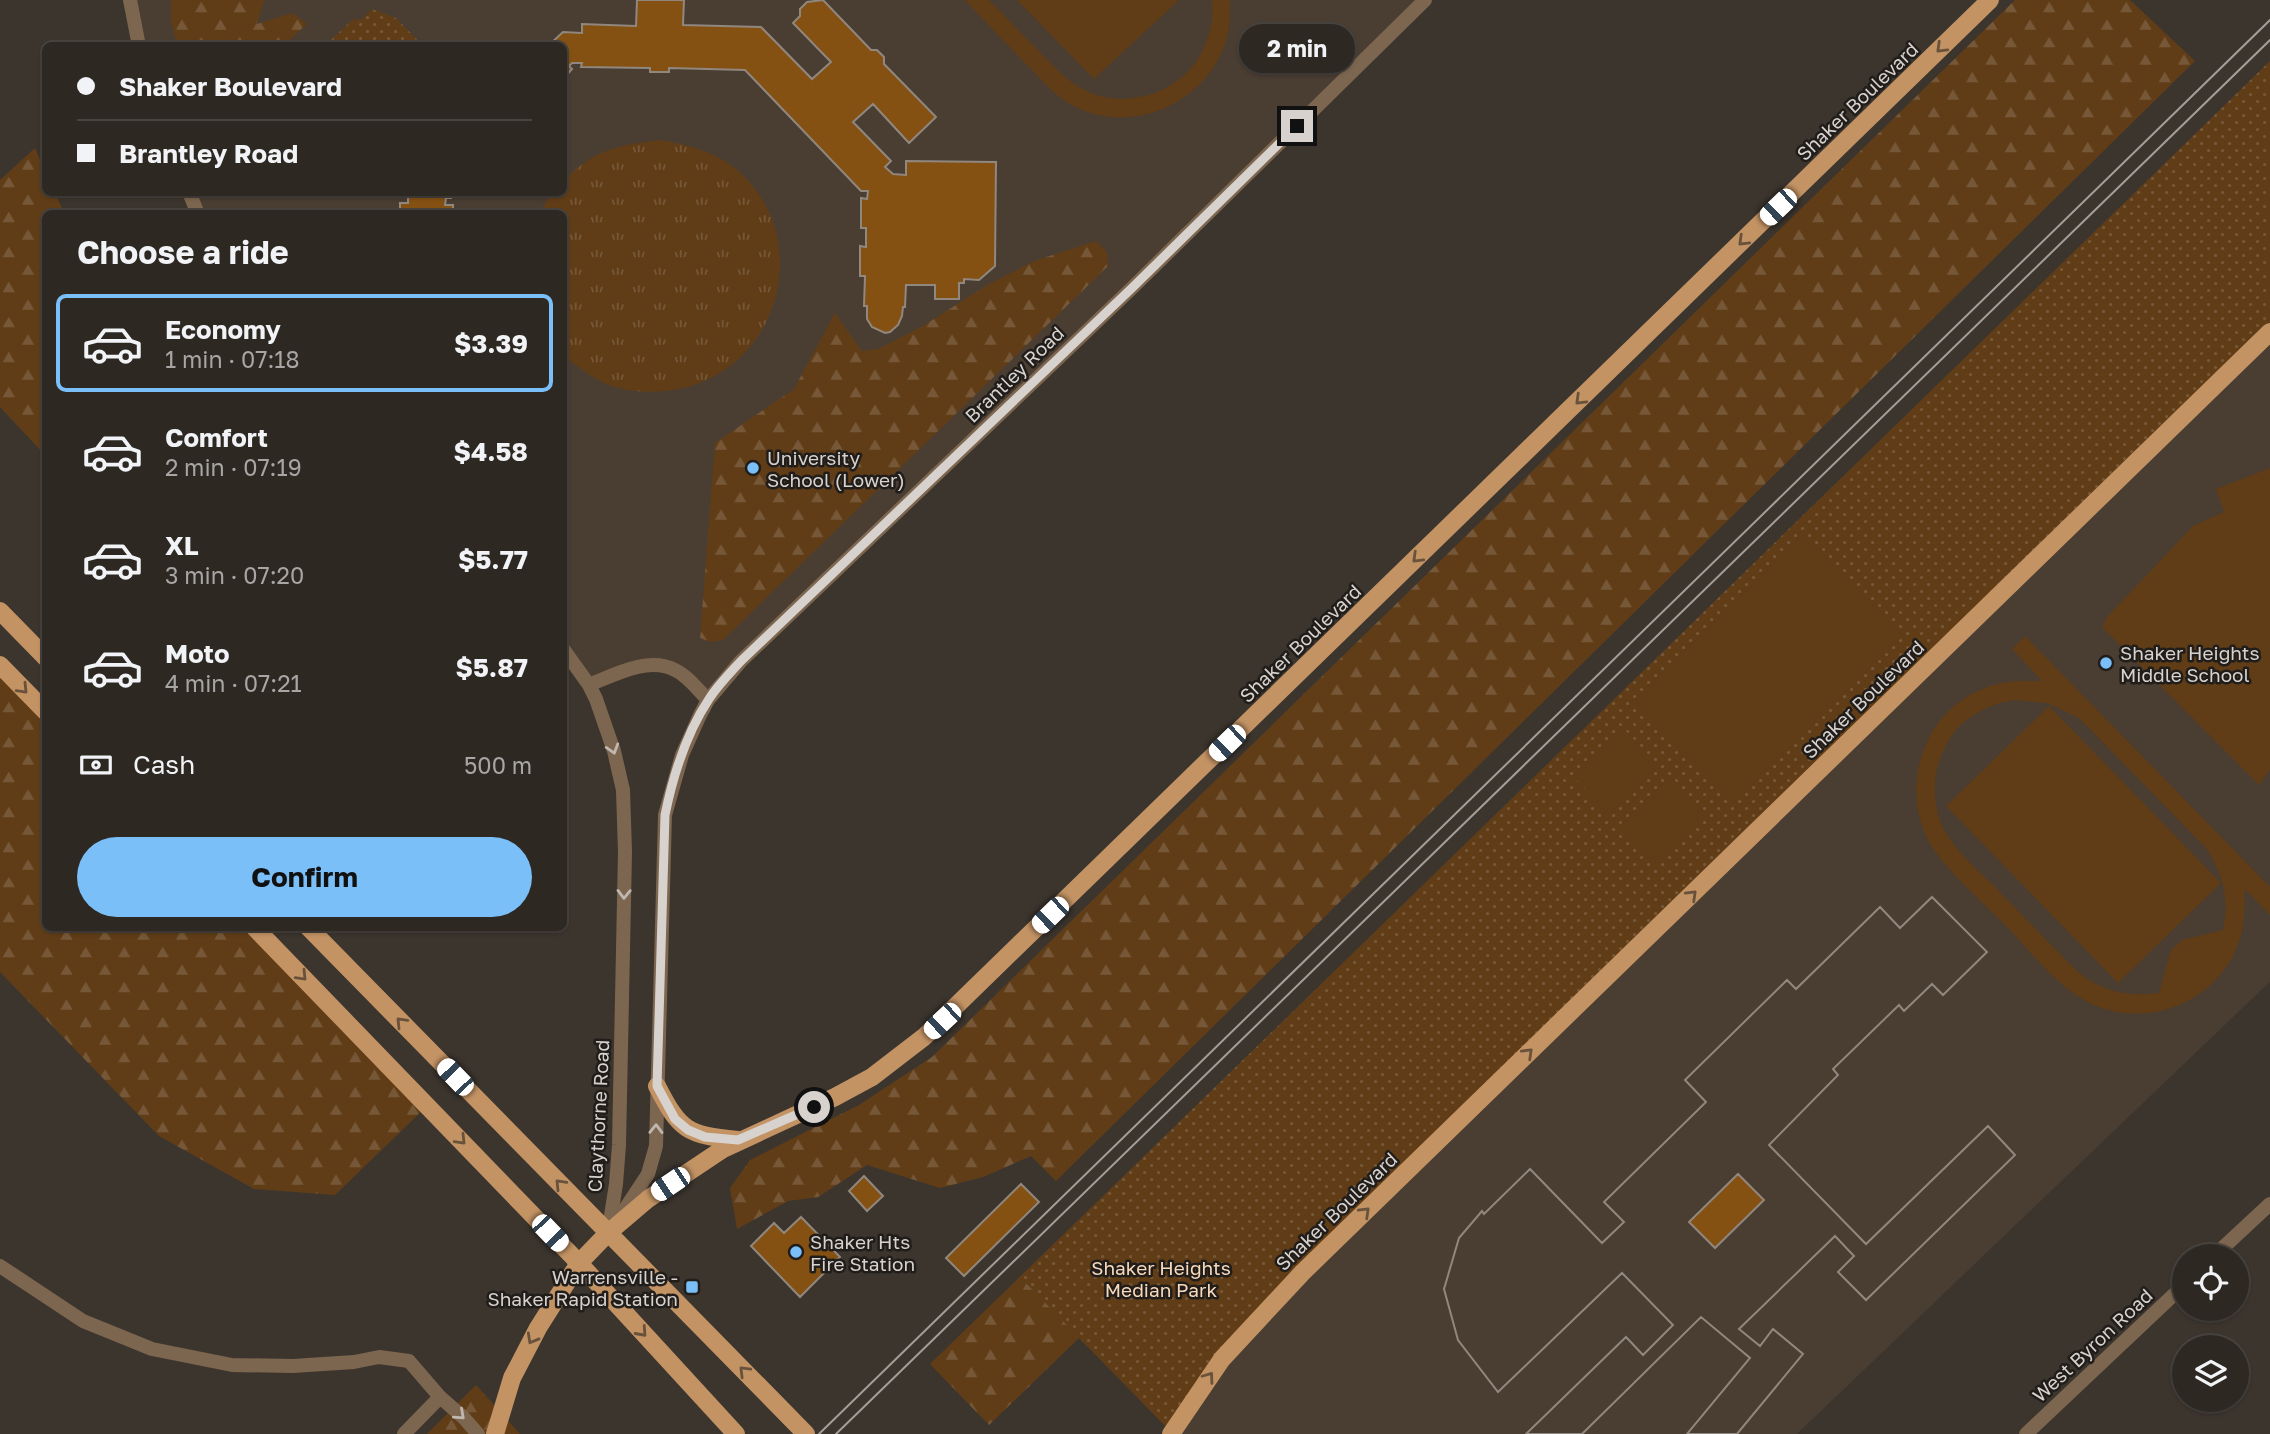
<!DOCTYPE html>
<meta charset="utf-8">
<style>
body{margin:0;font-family:"Golos Text",sans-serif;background:#35302a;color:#f1f3f6;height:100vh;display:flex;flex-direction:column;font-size:26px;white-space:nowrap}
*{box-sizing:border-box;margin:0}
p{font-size:23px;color:#a7a6a5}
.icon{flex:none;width:38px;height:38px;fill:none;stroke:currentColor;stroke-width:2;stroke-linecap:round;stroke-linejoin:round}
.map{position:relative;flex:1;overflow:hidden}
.drawer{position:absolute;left:42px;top:210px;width:525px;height:721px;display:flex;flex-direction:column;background:#2d2822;border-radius:10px;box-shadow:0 2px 5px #0004,0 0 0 2px #484440}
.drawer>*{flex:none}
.hud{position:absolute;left:42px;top:42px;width:525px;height:154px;border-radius:10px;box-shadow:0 2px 5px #0004,0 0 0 2px #484440;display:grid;align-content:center;height:154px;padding:0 35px;background:#2d2822}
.tools{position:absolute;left:2172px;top:1244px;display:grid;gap:14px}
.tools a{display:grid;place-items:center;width:77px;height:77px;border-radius:50%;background:#2d2822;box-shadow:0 2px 5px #0004,0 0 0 2px #484440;font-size:35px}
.end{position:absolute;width:32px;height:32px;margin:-16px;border:9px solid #d7d2ce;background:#111;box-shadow:0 0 0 4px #111}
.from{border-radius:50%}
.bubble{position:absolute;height:49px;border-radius:24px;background:#2d2822;box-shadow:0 2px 5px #0004,0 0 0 2px #484440;font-size:23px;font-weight:700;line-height:49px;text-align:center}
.car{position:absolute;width:21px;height:42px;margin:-21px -10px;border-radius:9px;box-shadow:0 0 5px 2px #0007;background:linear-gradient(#fff 24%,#345 0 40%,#fff 0 76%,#345 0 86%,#fff 0)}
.hud b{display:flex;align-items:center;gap:24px;height:66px;font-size:26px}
.hud b+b{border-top:2px solid #484440}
.hud i{width:18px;height:18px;background:#f1f3f6}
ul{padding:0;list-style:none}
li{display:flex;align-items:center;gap:21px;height:98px;margin:0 14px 10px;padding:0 21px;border:4px solid transparent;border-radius:10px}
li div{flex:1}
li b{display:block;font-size:26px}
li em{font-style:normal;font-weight:700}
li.selected{border-color:#7abff8}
li>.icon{width:63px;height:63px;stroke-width:1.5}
h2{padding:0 35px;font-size:32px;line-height:84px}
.pay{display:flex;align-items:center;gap:18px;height:77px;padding:0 35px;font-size:26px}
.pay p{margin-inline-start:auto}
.button{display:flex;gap:14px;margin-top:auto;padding:14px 35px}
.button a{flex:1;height:80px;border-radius:42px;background:#7abff8;color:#111;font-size:28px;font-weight:700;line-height:80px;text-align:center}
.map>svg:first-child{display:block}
.built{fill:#4a3d32}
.grass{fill:url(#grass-tufts)}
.forest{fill:url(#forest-firs)}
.park{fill:url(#park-dots)}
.garden{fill:#603d17;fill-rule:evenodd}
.building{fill:#855112;stroke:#90877f;stroke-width:2;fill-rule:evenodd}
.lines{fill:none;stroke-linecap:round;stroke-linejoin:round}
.street{stroke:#7d664f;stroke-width:14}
.primary{stroke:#c39364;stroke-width:18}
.tram{stroke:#a49e99;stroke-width:2}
.oneway{stroke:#69523b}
.oneway2{stroke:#c0b7ae}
.route{stroke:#d7d2ce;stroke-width:9}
.poi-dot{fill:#7abff8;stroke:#201d1a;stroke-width:2.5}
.labels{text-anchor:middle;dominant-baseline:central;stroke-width:5;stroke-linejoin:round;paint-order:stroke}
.street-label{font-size:19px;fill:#d7d2ce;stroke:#201d1a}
.poi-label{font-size:19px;fill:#d7d2ce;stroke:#201d1a;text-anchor:start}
.park-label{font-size:19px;fill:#f8d9bb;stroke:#201d1a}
</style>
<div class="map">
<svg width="2270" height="1434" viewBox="0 0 2270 1434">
<defs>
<pattern id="grass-tufts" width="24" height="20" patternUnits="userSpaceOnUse" patternTransform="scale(1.75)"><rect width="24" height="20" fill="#603d17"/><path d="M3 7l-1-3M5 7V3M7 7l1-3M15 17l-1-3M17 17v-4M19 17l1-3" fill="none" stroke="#765838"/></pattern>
<pattern id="forest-firs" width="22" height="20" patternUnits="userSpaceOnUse" patternTransform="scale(1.75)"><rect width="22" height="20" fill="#603d17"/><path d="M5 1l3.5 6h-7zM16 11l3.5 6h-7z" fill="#765838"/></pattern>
<pattern id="park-dots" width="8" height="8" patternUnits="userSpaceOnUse" patternTransform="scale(1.75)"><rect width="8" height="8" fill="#603d17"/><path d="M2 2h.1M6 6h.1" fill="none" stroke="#765838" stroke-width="1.8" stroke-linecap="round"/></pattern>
</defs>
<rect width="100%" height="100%" fill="#3c352e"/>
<path class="built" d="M130 0H1425L708 700 668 666 589 685 564 650V214L198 213 189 193 564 192V46L139 45Z
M2270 344V982L2254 997 1797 1434H1182L1194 1413 1233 1358 1285 1302Z"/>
<path class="grass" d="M661 140C687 145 713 151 735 168 821 241 776 381 665 391 645 393 621 391 602 382 590 376 578 366 567 359L564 354V214L541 213 548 198 553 193 564 192V181C594 149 619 145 661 140Z"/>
<path class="forest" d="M171 0H264L257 24 292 13 307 24 284 45H177L171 22Z
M2015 0H2130L2195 61 1056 1181 1031 1156 983 1177 940 1188 867 1165 818 1197 788 1201 737 1229 730 1188 750 1160 859 1105 932 1057Z
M35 148 45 172 46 192 55 193 64 213 46 214 45 455 0 407V180Z
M1096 241 1107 252 1108 266 723 640 711 642 700 638 715 443 794 389 835 313 862 351 878 349 923 326 989 284 1034 261Z
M0 665 45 712 46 928H255L428 1105 335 1195 254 1189 159 1136 0 972Z
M1258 1046 1156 1416 1079 1338 989 1425 930 1364Z
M476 1385 520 1434H427Z"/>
<path class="park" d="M372 9 396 18 422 45H326L352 20 362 19Z
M2270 61V332L1302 1273 1172 1433 1020 1277Z"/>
<path class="garden" d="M965 0H989C1004 15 1019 31 1034 46 1064 77 1087 104 1133 98 1151 96 1168 89 1182 77 1204 59 1215 27 1212 0H1230C1230 12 1230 26 1227 37 1210 104 1126 140 1067 102 1051 92 1038 76 1024 62 1004 41 984 21 965 0Z
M1017 0H1179L1094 79Z
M2270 468V769L2259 785 2102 627 2107 617 2193 526 2224 512 2216 489Z
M1805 534 1903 636 1734 801 1635 699Z
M2025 636 2270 887V915L2246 890 2244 892C2245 909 2245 927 2238 944 2217 1001 2150 1029 2094 1005 2059 990 2034 955 2008 928 1984 903 1946 871 1929 842 1899 786 1924 710 1985 688 1996 684 2009 681 2021 681 2028 680 2036 682 2042 681L2012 649ZM2014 700 2047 703 2079 718 2206 848C2223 873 2230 901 2223 930L2182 940 2171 950 2159 993C2128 997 2103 992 2078 972 2050 944 2023 916 1996 888 1976 868 1952 849 1941 823 1931 797 1933 770 1946 745 1959 719 1986 705 2014 700Z
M2049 706 2221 883 2118 983 1946 806Z
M1624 729 1659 766 1609 814 1574 777Z
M1670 776 1705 813 1655 862 1620 825Z"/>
<path class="building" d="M637 0H684L683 25 761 27 812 79 831 62 793 23 800 16V9L807 2 823 0 871 50H877L884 57V64L936 117 909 143 873 104 853 122 891 161 885 167 893 174 906 175V161L996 162 995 266 979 280 964 279V283H959V299H935V285H906L905 307H903L902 316 898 325 890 332 885 333 872 327 867 319V306H864L865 276H860V246L866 247V228H861V198L867 199 868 191H861L745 70 669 68V72H650V68L581 67 582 63H572L569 66 572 69 564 78V46H544L547 42 549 45 563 32 582 33V24L636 26Z
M423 192H451V198H446L445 205H453V214H400V203H408V197L423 196Z
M1932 897 1987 952 1943 995 1932 984 1904 1011 1899 1005 1833 1069 1838 1075 1769 1145 1866 1244 1988 1126 2015 1155 1866 1300 1838 1272 1854 1256 1835 1236 1739 1329 1760 1346 1773 1329 1803 1354 1737 1434H1687L1750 1358 1701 1317 1582 1434H1526L1626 1337 1643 1355 1673 1325 1622 1273 1498 1392 1458 1340 1444 1289 1459 1238 1482 1211 1484 1214 1530 1169 1602 1243 1624 1222 1604 1202 1706 1102 1685 1080 1787 980 1796 989 1880 907 1900 928ZM1738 1174 1764 1200 1715 1248 1689 1222Z
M1932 897 1987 952 1943 995 1932 984 1904 1011 1899 1005 1833 1069 1838 1075 1769 1145 1866 1244 1988 1126 2015 1155 1866 1300 1838 1272 1854 1256 1835 1236 1739 1329 1760 1346 1773 1329 1803 1354 1737 1434H1687L1750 1358 1701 1317 1582 1434H1526L1626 1337 1643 1355 1673 1325 1622 1273 1498 1392 1458 1340 1444 1289 1459 1238 1482 1211 1484 1214 1530 1169 1602 1243 1624 1222 1604 1202 1706 1102 1685 1080 1787 980 1796 989 1880 907 1900 928Z
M864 1176 883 1196 867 1211 849 1191Z
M1021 1184 1039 1202 964 1276 946 1258Z
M801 1217 840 1257 800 1297 751 1246 774 1223 784 1233Z"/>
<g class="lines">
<path class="street" d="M130 0 139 46
M189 192 198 214
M564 650 589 685 596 699 614 751 623 790 625 852 619 1145 616 1184 609 1228
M589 685C614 675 648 656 675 670 688 676 698 690 708 700
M619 1218 648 1174 656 1146 665 815 682 755 700 715 708 700 741 661 1133 287 1425 0
M2214 1256 2270 1204
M0 1266 83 1321 152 1349 232 1365 293 1366 354 1362 379 1357 409 1361 440 1397 464 1418 478 1434
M404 1434 440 1397
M2026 1434 2184 1285"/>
<path class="primary" d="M0 611 46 658
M0 665 46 712
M255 928 579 1263 736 1434
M309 928 806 1434
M657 1086C680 1131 687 1135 738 1140
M495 1434 512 1378 538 1328 579 1263 608 1233 648 1199 723 1149 835 1097 872 1077 924 1037 1990 0
M1171 1434 1222 1359 1302 1273 2270 332"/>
<path class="tram" d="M819 1434 2270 20
M836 1434 2270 40"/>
</g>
<defs><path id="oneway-chevron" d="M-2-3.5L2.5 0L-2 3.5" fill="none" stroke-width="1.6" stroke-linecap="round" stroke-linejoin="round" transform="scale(1.75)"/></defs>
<g class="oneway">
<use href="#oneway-chevron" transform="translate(1941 48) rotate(136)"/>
<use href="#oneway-chevron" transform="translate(1743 241) rotate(136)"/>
<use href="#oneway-chevron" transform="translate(1580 400) rotate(136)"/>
<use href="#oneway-chevron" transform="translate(1417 558) rotate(136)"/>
<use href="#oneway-chevron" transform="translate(23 689) rotate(46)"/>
<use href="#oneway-chevron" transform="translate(1692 895) rotate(-44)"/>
<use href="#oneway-chevron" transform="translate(302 976) rotate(46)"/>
<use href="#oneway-chevron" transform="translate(401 1022) rotate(-134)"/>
<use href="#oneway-chevron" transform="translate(1528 1053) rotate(-44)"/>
<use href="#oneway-chevron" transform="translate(461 1140) rotate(46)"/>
<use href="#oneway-chevron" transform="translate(560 1184) rotate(-134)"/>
<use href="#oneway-chevron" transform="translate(1365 1212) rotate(-44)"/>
<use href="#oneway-chevron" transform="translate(642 1332) rotate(48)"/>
<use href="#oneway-chevron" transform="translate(532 1339) rotate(119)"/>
<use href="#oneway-chevron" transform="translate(744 1371) rotate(-135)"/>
<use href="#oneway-chevron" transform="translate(1209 1377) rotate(-54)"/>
</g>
<g class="oneway2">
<use href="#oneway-chevron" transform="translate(613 749) rotate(73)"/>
<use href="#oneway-chevron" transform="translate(624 894) rotate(91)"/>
<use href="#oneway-chevron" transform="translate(656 1129) rotate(-89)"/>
<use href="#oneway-chevron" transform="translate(460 1415) rotate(42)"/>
</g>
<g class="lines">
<path class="route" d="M814 1107 738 1140 705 1137 688 1130 675 1119 657 1086 665 815C673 776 687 732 709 699 718 685 730 673 741 661L1133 287 1297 126"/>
</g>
<g class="poi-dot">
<circle cx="753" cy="468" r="7"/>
<circle cx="2106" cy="663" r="7"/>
<circle cx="796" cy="1252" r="7"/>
<rect x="685" y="1280" width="14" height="14" rx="3.5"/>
</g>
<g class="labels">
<g class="street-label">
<text transform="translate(1857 101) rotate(-44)">Shaker Boulevard</text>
<text transform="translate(1014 374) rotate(-44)">Brantley Road</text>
<text transform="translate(1300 643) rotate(-44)">Shaker Boulevard</text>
<text transform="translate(1863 699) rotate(-44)">Shaker Boulevard</text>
<text transform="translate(598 1116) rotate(-87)">Claythorne Road</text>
<text transform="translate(1336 1211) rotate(-44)">Shaker Boulevard</text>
<text transform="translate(2092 1345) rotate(-43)">West Byron Road</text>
</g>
<g class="poi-label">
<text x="767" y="457">University<tspan x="767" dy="22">School (Lower)</tspan></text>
<text x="2120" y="652">Shaker Heights<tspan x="2120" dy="22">Middle School</tspan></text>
<text x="810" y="1241">Shaker Hts<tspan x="810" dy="22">Fire Station</tspan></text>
<text x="678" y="1276" text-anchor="end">Warrensville -<tspan x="678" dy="22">Shaker Rapid Station</tspan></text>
</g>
<g class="park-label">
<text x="1161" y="1267">Shaker Heights<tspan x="1161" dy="22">Median Park</tspan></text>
</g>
</g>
</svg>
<div class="tools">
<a><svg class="icon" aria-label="locate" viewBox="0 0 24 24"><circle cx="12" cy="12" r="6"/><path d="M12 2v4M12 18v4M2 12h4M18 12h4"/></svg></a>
<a><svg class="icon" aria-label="layers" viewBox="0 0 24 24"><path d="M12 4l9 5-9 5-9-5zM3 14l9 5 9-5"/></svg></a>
</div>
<i class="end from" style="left:814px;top:1107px"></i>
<i class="end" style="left:1297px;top:126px"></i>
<div class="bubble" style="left:1239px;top:24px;width:116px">2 min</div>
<i class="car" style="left:1778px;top:207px;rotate:226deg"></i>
<i class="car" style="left:1227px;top:743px;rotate:226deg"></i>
<i class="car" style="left:1050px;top:915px;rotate:226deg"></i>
<i class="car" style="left:942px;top:1021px;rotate:227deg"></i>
<i class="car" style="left:455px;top:1077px;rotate:316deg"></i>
<i class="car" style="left:670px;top:1184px;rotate:236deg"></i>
<i class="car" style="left:550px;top:1233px;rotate:136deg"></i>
<div class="hud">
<b><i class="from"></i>Shaker Boulevard</b>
<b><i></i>Brantley Road</b>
</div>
<section class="drawer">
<h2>Choose a ride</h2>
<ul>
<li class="selected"><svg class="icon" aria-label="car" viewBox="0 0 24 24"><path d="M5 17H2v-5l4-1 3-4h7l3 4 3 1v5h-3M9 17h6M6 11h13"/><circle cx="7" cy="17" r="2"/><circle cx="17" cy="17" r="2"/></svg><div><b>Economy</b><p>1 min · 07:18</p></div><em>$3.39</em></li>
<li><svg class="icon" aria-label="car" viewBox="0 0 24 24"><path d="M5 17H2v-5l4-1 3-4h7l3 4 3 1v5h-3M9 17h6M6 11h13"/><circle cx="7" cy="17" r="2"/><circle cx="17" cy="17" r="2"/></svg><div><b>Comfort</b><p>2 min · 07:19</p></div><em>$4.58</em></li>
<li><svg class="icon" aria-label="car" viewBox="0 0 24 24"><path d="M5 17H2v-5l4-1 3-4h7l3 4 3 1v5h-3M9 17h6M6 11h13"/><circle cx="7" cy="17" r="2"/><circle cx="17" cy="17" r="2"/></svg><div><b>XL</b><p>3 min · 07:20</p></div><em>$5.77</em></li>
<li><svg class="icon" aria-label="car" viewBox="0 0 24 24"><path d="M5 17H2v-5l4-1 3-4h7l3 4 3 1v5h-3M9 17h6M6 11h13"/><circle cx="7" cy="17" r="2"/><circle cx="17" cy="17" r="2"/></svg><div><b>Moto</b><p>4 min · 07:21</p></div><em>$5.87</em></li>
</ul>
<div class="pay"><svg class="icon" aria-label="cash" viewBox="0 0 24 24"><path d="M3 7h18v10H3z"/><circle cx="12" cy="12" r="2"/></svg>Cash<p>500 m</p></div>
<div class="button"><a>Confirm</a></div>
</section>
</div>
